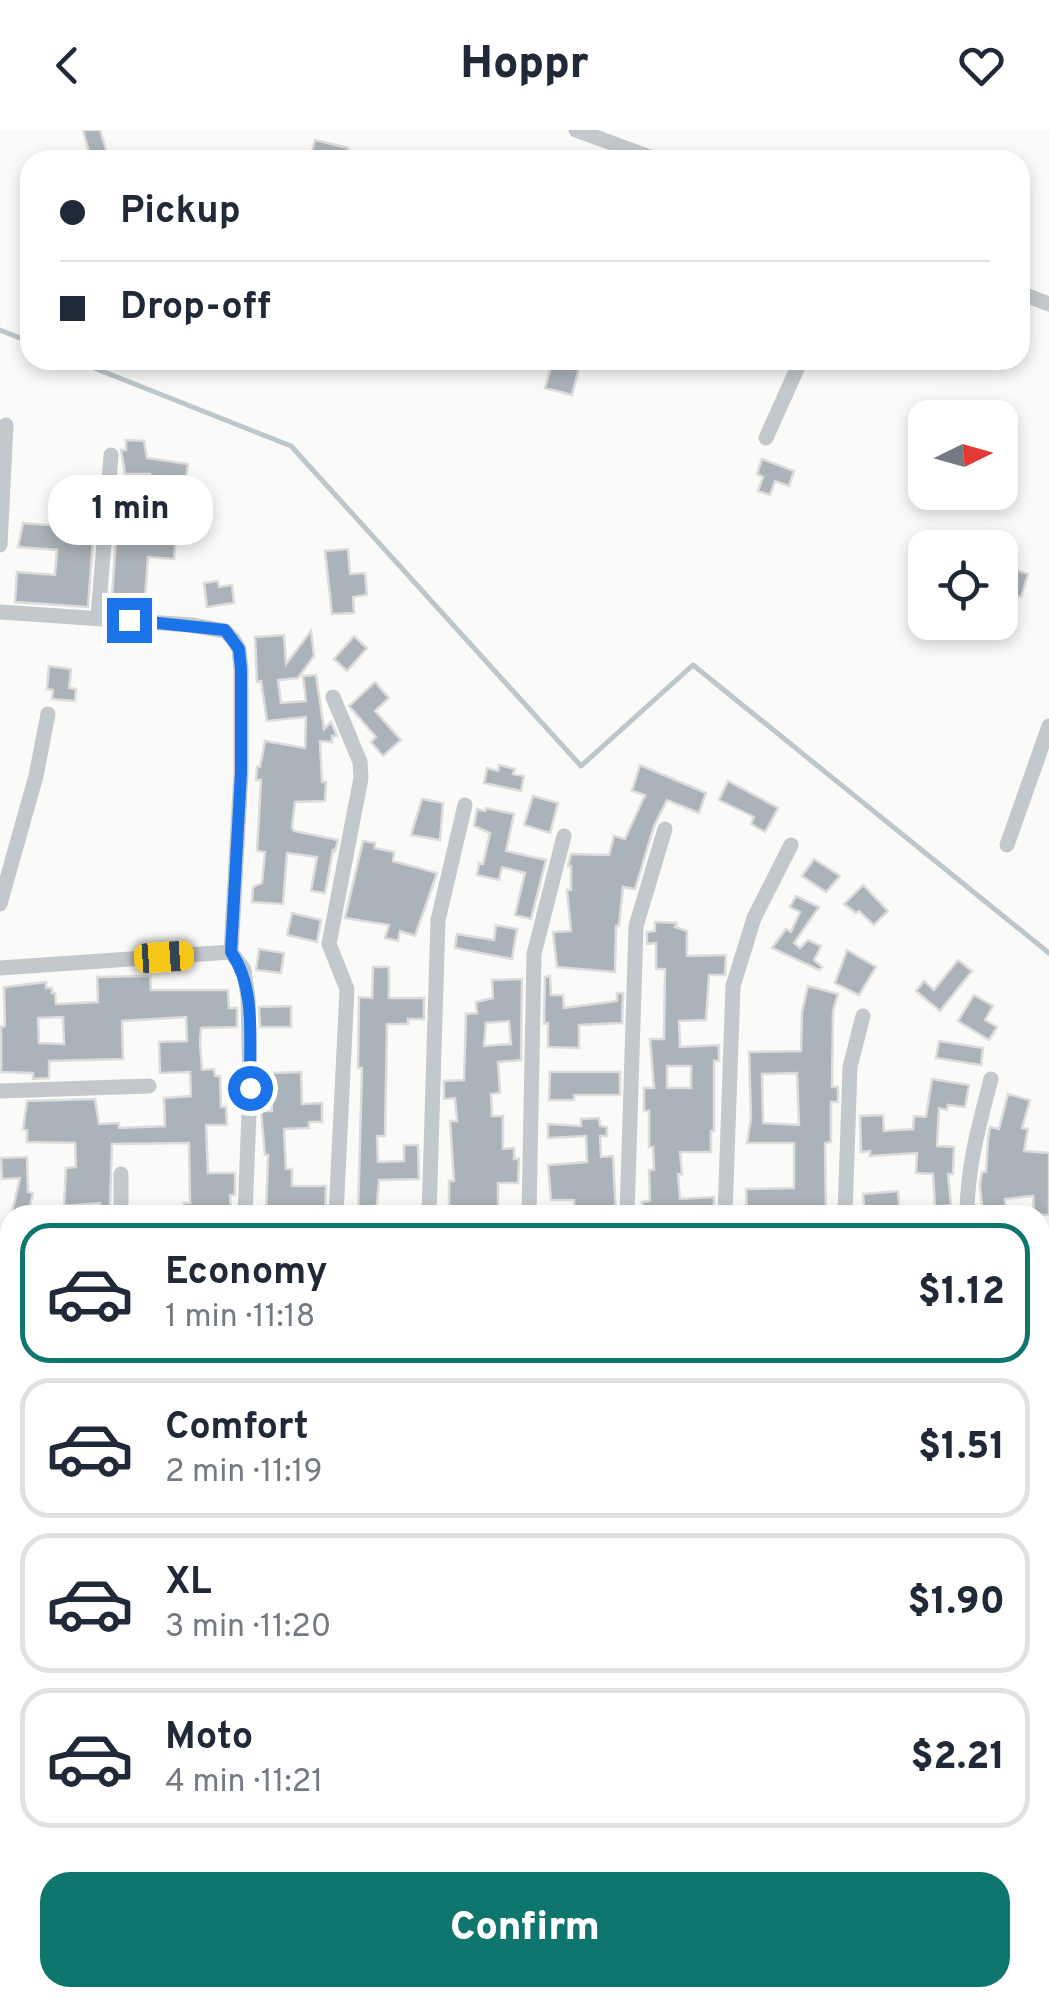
<!DOCTYPE html>
<meta charset="utf-8">
<style>
body{margin:0;font-family:Overpass,sans-serif;background:#f6f6f7;color:#1f2937;height:100vh;display:flex;flex-direction:column;font-size:38px;white-space:nowrap}
*{box-sizing:border-box;margin:0}
p{font-size:32px;color:#747a83}
.icon{flex:none;width:55px;height:55px;fill:none;stroke:currentColor;stroke-width:2;stroke-linecap:round;stroke-linejoin:round}
.map{position:relative;flex:1;overflow:hidden}
.side{position:absolute;left:0px;top:1075px;width:1050px;height:802px;display:flex;flex-direction:column;background:#fff;border-radius:30px 30px 0 0;box-shadow:0 5px 15px #0003}
.side>*{flex:none}
.top-card{position:absolute;left:20px;top:20px;width:1010px;height:220px;border-radius:30px;box-shadow:0 5px 15px #0003;display:grid;align-content:center;height:220px;padding:0 40px;background:#fff}
.needle{width:65px;rotate:85deg}
.tools{position:absolute;left:908px;top:270px;display:grid;gap:20px}
.tools a{display:grid;place-items:center;width:110px;height:110px;border-radius:20px;background:#fff;box-shadow:0 5px 15px #0003;font-size:50px}
.end{position:absolute;width:45px;height:45px;margin:-22px;border:12px solid #1a73e8;background:#fff;box-shadow:0 0 0 5px #fff}
.from{border-radius:50%}
.bubble{position:absolute;height:70px;border-radius:30px;background:#fff;box-shadow:0 5px 15px #0003;font-size:32px;font-weight:800;line-height:70px;text-align:center}
.car{position:absolute;width:30px;height:60px;margin:-30px -15px;border-radius:12px;box-shadow:0 0 8px 2px #0007;background:linear-gradient(#f5c518 24%,#345 0 40%,#f5c518 0 76%,#345 0 86%,#f5c518 0)}
.top-card b{display:flex;align-items:center;gap:35px;height:95px;font-size:38px}
.top-card b+b{border-top:2px solid #e0e1e3}
.top-card i{width:25px;height:25px;background:#1f2937}
ul{padding:18px 0 0;list-style:none}
li{display:flex;align-items:center;gap:30px;height:140px;margin:0 20px 15px;padding:0 20px;border:5px solid #e0e1e3;border-radius:30px}
li div{flex:1}
li b{display:block;font-size:38px}
li em{font-style:normal;font-weight:800}
li.active{border-color:#0f766e}
li>.icon{width:90px;height:90px;stroke-width:1.5}
.cta{display:flex;gap:20px;margin-top:auto;padding:20px 40px}
.cta a{flex:1;height:115px;border-radius:30px;background:#0f766e;color:#fff;font-size:40px;font-weight:800;line-height:115px;text-align:center}
header{display:flex;justify-content:space-between;align-items:center;height:130px;padding:0 40px;background:#fff;font-size:45px;font-weight:800}
.map>svg:first-child{display:block}
.lines{fill:none;stroke-linecap:round;stroke-linejoin:round}
.stream{stroke:#bbc7cb;stroke-width:5}
.building{fill:#aab3b9;stroke:#dcdcda;stroke-width:2.5;fill-rule:evenodd}
.minor{stroke:#c3c8cc;stroke-width:15}
.route{stroke:#1a73e8;stroke-width:12}
</style>
<header><svg class="icon" aria-label="back" viewBox="0 0 24 24"><path d="M15 5l-7 7 7 7"/></svg>Hoppr<svg class="icon" aria-label="heart" viewBox="0 0 24 24"><path d="M12 20l-8-8c-3-5 5-10 8-4 3-6 11-1 8 4z"/></svg></header>
<div class="map">
<svg width="1049" height="1877" viewBox="0 0 1049 1877">
<rect width="100%" height="100%" fill="#fafaf8"/>
<g class="lines">
<path class="stream" d="M0 200 30 212
M74 230 291 316 581 636 693 535 1049 823
M1040 1849H1049
M987 1877 995 1868"/>
</g>
<path class="building" d="M83 0H100L109 30H91Z
M315 10 348 18 345 30H310Z
M526 230H581L572 265 545 258 550 240 526 233Z
M126 310 144 311 147 328 188 334 186 350 182 349 174 429 148 427 145 468 112 466 119 369H126V372L162 375 165 351H150V344H125L121 320H126Z
M762 329 794 341 789 356 775 351 770 365 758 361 763 347 757 344Z
M59 389 94 395 88 477 15 472 17 442 55 445 57 420 18 417 23 393 59 396Z
M348 419 350 444 365 443 367 465 353 467 354 483 332 484 325 421Z
M1000 435 1028 444 1021 467 1000 461Z
M218 451 219 457 232 455 234 473 207 477 204 453Z
M311 501 314 526 298 548 278 550 281 573 306 571 303 546 316 545 324 599 331 592 337 606H332V612L320 611 322 652H326L325 671 295 672 292 697 294 701 338 710 335 721 333 720 325 763 311 761 317 727 287 723 283 774 252 772 253 757 262 753 265 722 257 721 261 650H256L257 637H260L265 611 305 618 306 587 267 591 261 551 257 552 255 507 284 505 286 534Z
M354 506 367 518 347 541 334 529Z
M49 536 71 539 69 558 76 559 75 571 52 569 53 560 47 559Z
M375 552 389 568 375 581 401 610 383 626 371 612 376 607 349 576Z
M499 635 515 639 513 644 524 646 521 661 484 653 487 638 498 641Z
M640 635 706 663 699 683 667 670 654 696 635 759 623 757 619 796H616L615 842 557 837 553 802 571 801 567 760H571V736H568L571 724 609 725 614 706 625 709 645 665 632 661Z
M728 651 778 678 765 702 751 694 754 687 719 670Z
M533 666 558 673 550 703 524 695Z
M422 669 443 673 440 710 411 705Z
M486 678 514 684 506 721 546 730 531 789 515 785 525 743 502 737 499 750 477 745 479 733 483 734 490 703 474 696 477 679 485 681Z
M363 711 375 713V718L394 722 393 731 437 743 415 806 400 801 398 811 385 808 389 795 345 788Z
M814 729 840 746 826 762 802 746Z
M863 755 888 781 874 795 859 781 856 783 844 774Z
M796 766 819 777 794 813 800 818 808 810 821 816 814 830 822 837 819 840 772 818 786 799 791 802 800 782 790 777Z
M292 783 321 790 317 812 287 805Z
M655 792 677 793 675 797 687 801V826L726 825 725 845H709L706 890 679 891 680 917 719 915V931H714V1001H711V1022H680L682 1044H678L680 1069 714 1067V1085H643L642 1072 650 1071 649 1040H654L653 1017H649V981H644V958H654L650 909H664L665 839H656V813L647 814V802L655 801ZM667 936H691V958H667Z
M496 795 517 799 512 829 455 818 457 804 494 810Z
M259 819 284 823 281 843 256 840Z
M847 820 876 837 859 865 835 853Z
M958 830 972 841 940 881 916 861 924 851 934 860Z
M373 837H389V868H424V889H408V894H387L385 1006H377L378 1032 404 1031V1015H418L419 1049 379 1050 376 1085H358L362 938H358L359 867 372 868Z
M150 846 151 860H228L229 878H237V897L201 898 200 912 202 940 214 939 215 946H220L221 977H226L227 995H206L208 1043H235V1065H230L231 1085H184V1073H190L189 1013 112 1014 110 1076 100 1077V1073L64 1076 66 1038 76 1037 75 1013 27 1012V1000L23 999 27 971 95 969 99 994 119 993V998L165 996 164 968 191 966 190 942 160 943 159 912 187 911 186 887 122 891 123 929 49 931V948L33 949V943L1 942V897L5 896 4 857 46 852V858H52V863H55L56 874 98 872 97 847ZM63 887 64 914 39 913 38 888Z
M550 846 551 865H563L564 878 617 871V863H623L622 893 579 895V918L548 917V893L544 894 545 847Z
M522 849 521 930 498 932 500 963 491 964 492 986H503V1019L514 1018V1029H519L518 1053H498V1083L449 1085V1051H454L450 991H457L455 968 444 969V951L464 950 466 884 477 883 476 872 493 868 492 850ZM509 891 511 914 484 916 486 893Z
M808 856 838 864 833 881 832 957H838V972H831V1012L825 1013 826 1085H794V1081L747 1083 746 1059 794 1058V1013H747L751 988 749 922 801 921 802 882ZM797 943 799 995 763 993 762 944Z
M974 865 993 876 985 890 997 897 989 910 958 891Z
M291 876V897H260L259 877Z
M939 911 983 918 981 935 936 928Z
M301 942 302 974 322 973V992H309V998L284 999 286 1039H292V1056H326L325 1085H266L268 1025H265L261 981H272L271 943Z
M550 942H620V965H574V970H549Z
M932 949 969 955 965 977 948 975 947 980 939 978 937 1016 954 1017 953 1044H948L951 1075 935 1077 933 1044 916 1043 917 1023 870 1026V1021L861 1022 860 986 883 985 884 1001 913 999 914 986 926 987Z
M1008 964 1030 970 1022 998 1028 999 1024 1021 1049 1023V1085H1034L1033 1066 1005 1069 1006 1085H983L980 1055 982 1042H986L988 1009 990 997 999 999Z
M599 988 600 996 607 997V1006H600L601 1027 613 1026 616 1085H575L574 1070H551L548 1035 587 1032 586 1006 548 1008V994L581 996V989Z
M27 1027 28 1062 33 1063 28 1085H25L12 1082 20 1048 2 1049 1 1028Z
M898 1061 900 1085H865L863 1064Z"/>
<g class="lines">
<path class="minor" d="M576 0 658 30
M1020 163 1049 174
M766 308 801 230
M0 415 6 295
M0 482 191 495 225 501 233 509 239 519 241 539V643L231 822
M98 487 111 325
M333 567 360 632 361 648 329 814 347 859 336 1085
M1007 715 1049 596
M0 774 36 646 48 584
M0 838 231 822 244 840 248 868 250 957 245 1085
M0 961 149 956
M121 1044V1085
M429 1085 438 790 465 675
M529 1085 534 824 564 706
M627 1085 636 796 665 699
M725 1085 733 856 754 788 791 715
M845 1085 850 937 863 886
M967 1085C967 1037 979 995 991 949
M0 1188H10
M1040 1210 1042 1137
M0 1298 10 1299
M0 1414H10
M0 1495 10 1494
M1040 1644 1049 1645
M0 1673 10 1674
M0 1789H10
M341 1868 342 1877
M468 1868 469 1877
M726 1877V1868"/>
</g>
<g class="lines">
<path class="route" d="M129 490 225 500 239 519 241 539V643L231 822C257 859 249 913 250 958"/>
</g>
</svg>
<div class="tools">
<a><svg class="needle" viewBox="-14 -14 28 28"><path d="M0-13l5 13h-10z" fill="#e53935"/><path d="M0 13l5-13h-10z" fill="#747a83"/></svg></a>
<a><svg class="icon" aria-label="locate" viewBox="0 0 24 24"><circle cx="12" cy="12" r="6"/><path d="M12 2v4M12 18v4M2 12h4M18 12h4"/></svg></a>
</div>
<i class="end from" style="left:250px;top:958px"></i>
<i class="end" style="left:129px;top:490px"></i>
<div class="bubble" style="left:48px;top:345px;width:165px">1 min</div>
<i class="car" style="left:164px;top:827px;rotate:86deg"></i>
<div class="top-card">
<b><i class="from"></i>Pickup</b>
<b><i></i>Drop-off</b>
</div>
<section class="side">
<ul>
<li class="active"><svg class="icon" aria-label="car" viewBox="0 0 24 24"><path d="M5 17H2v-5l4-1 3-4h7l3 4 3 1v5h-3M9 17h6M6 11h13"/><circle cx="7" cy="17" r="2"/><circle cx="17" cy="17" r="2"/></svg><div><b>Economy</b><p>1 min · 11:18</p></div><em>$1.12</em></li>
<li><svg class="icon" aria-label="car" viewBox="0 0 24 24"><path d="M5 17H2v-5l4-1 3-4h7l3 4 3 1v5h-3M9 17h6M6 11h13"/><circle cx="7" cy="17" r="2"/><circle cx="17" cy="17" r="2"/></svg><div><b>Comfort</b><p>2 min · 11:19</p></div><em>$1.51</em></li>
<li><svg class="icon" aria-label="car" viewBox="0 0 24 24"><path d="M5 17H2v-5l4-1 3-4h7l3 4 3 1v5h-3M9 17h6M6 11h13"/><circle cx="7" cy="17" r="2"/><circle cx="17" cy="17" r="2"/></svg><div><b>XL</b><p>3 min · 11:20</p></div><em>$1.90</em></li>
<li><svg class="icon" aria-label="car" viewBox="0 0 24 24"><path d="M5 17H2v-5l4-1 3-4h7l3 4 3 1v5h-3M9 17h6M6 11h13"/><circle cx="7" cy="17" r="2"/><circle cx="17" cy="17" r="2"/></svg><div><b>Moto</b><p>4 min · 11:21</p></div><em>$2.21</em></li>
</ul>
<div class="cta"><a>Confirm</a></div>
</section>
</div>
